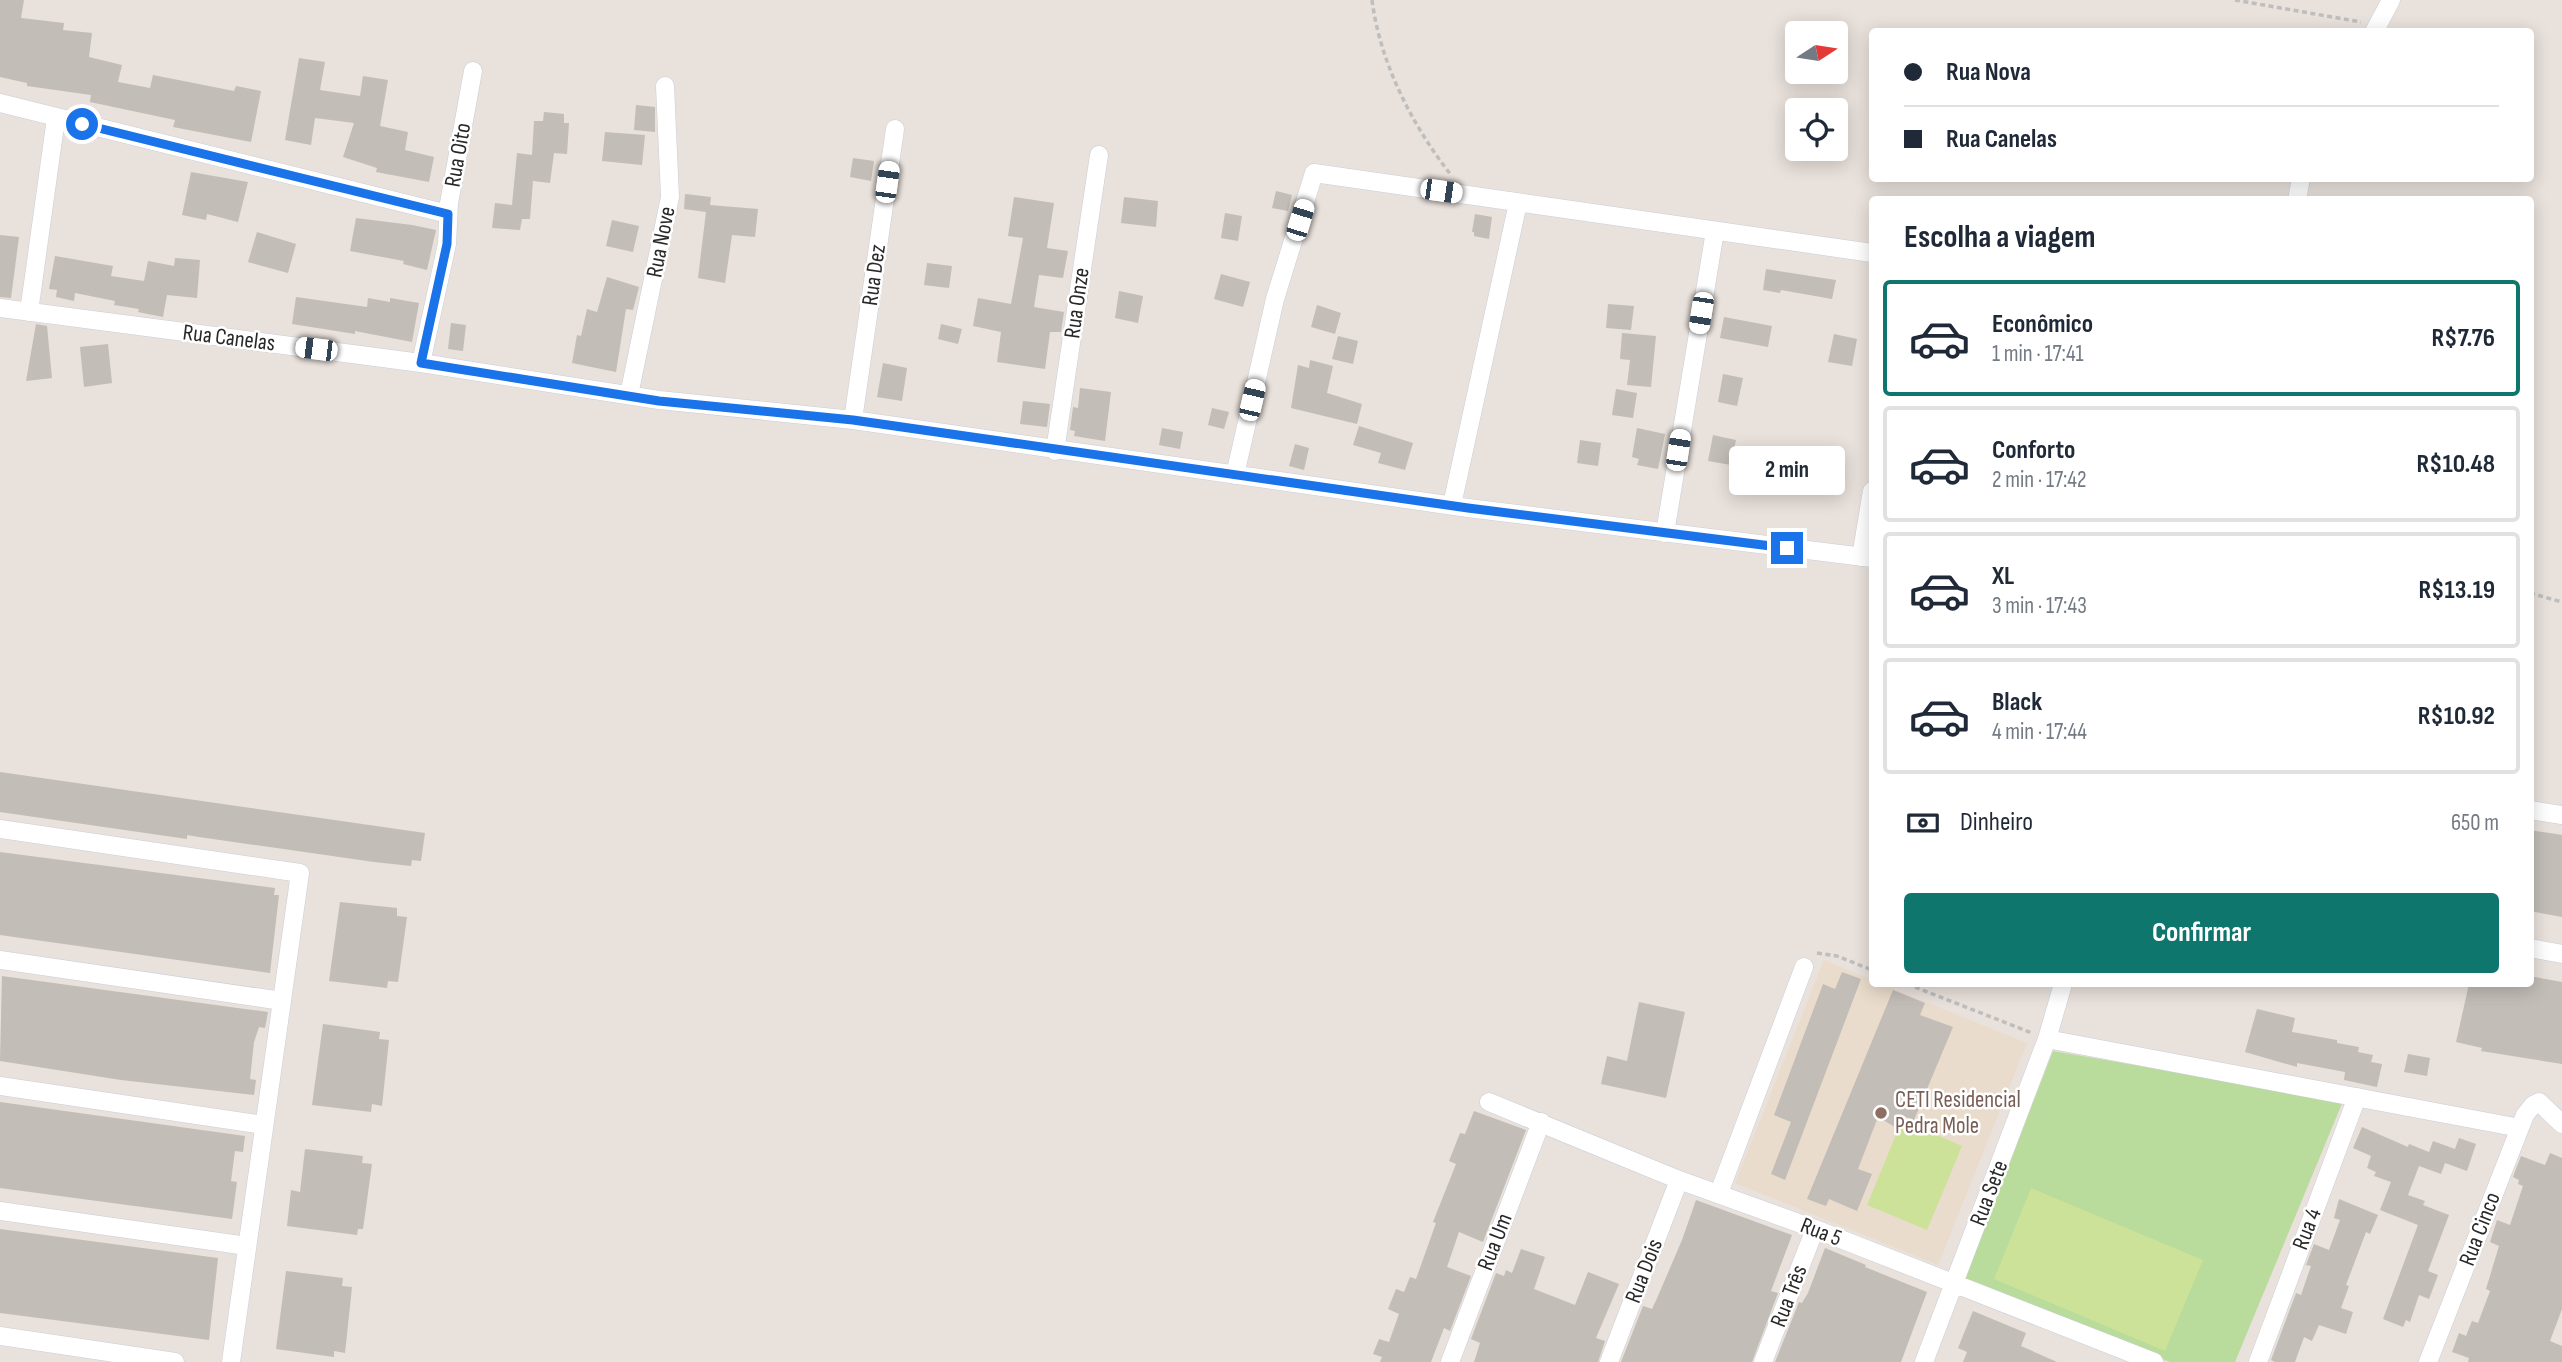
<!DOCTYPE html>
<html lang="pt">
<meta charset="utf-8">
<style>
body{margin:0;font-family:"Sofia Sans Condensed",sans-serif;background:#f2f2f3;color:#1f2937;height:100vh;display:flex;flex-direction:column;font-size:26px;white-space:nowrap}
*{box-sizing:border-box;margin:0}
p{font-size:23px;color:#747a83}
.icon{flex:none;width:38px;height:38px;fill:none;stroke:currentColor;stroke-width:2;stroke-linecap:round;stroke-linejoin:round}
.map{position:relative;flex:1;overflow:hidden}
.drawer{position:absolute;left:1869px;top:196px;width:665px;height:791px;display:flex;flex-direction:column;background:#fff;border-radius:7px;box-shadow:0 4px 18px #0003}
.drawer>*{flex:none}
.banner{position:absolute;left:1869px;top:28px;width:665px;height:154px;border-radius:7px;box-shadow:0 4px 18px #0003;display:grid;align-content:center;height:154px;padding:0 35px;background:#fff}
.needle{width:46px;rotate:78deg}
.fabs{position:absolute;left:1785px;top:21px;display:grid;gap:14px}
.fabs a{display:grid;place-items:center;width:63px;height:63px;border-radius:7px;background:#fff;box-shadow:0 4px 18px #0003;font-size:35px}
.end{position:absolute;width:32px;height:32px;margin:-16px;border:9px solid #1a73e8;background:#fff;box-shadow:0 0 0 4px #fff}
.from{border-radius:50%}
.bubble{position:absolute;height:49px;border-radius:7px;background:#fff;box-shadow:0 4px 18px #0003;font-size:23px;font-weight:700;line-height:49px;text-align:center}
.car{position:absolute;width:21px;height:42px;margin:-21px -10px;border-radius:9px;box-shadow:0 0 5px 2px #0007;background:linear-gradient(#fff 24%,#345 0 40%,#fff 0 76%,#345 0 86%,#fff 0)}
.banner b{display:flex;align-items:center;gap:24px;height:66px;font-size:26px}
.banner b+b{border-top:2px solid #e0e1e3}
.banner i{width:18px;height:18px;background:#1f2937}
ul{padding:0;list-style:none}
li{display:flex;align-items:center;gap:21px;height:116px;margin:0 14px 10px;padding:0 21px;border:4px solid #e0e1e3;border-radius:7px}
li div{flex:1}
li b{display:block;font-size:26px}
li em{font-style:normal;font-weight:700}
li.active{border-color:#0f766e}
li>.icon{width:63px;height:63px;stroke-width:1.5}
h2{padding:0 35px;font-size:32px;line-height:84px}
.pay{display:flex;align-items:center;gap:18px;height:77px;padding:0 35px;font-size:26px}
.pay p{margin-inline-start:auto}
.cta{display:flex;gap:14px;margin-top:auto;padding:14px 35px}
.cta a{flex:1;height:80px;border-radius:7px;background:#0f766e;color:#fff;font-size:28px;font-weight:700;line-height:80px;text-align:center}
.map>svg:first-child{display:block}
.education{fill:#eadccc}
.green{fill:#b9db9c}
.pitch{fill:#cce298}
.building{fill:#c2bdb7}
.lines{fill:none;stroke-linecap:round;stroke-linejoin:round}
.street-casing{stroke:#caced9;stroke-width:19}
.path{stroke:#bebebe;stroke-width:3.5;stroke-dasharray:5 3.5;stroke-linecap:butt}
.street{stroke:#fff;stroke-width:18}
.route{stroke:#1a73e8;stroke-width:9}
.education-dot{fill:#8d6e63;stroke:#fff;stroke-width:2.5}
.labels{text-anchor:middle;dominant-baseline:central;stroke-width:5;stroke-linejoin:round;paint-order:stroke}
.street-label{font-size:23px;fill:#282828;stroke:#fff}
.education-label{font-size:23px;fill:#785e54;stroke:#fff;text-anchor:start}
</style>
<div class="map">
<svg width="2562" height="1362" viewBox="0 0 2562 1362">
<rect width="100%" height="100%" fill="#e9e1db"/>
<path class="education" d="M1824 960 1872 980V984H1881L2027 1043 1938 1265 1735 1183Z"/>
<path class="green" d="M2053 1051 2343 1101 2235 1362H2170L1964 1281Z"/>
<path class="pitch" d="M1902 1120 1962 1146 1927 1230 1867 1205Z
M2031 1188 2203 1260 2165 1351 1994 1279Z"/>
<path class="building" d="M0 0H24L21 18 64 23 63 30 92 33 89 57 122 65 118 82 150 88 153 75 234 91 236 86 261 91 251 142 173 127 175 120 90 102 91 95 27 86V83L0 77Z
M299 58 325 62 320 90 360 96 363 76 388 80 380 126 408 132 405 150 434 157 429 182 376 172 377 168 343 157 354 123 315 118 311 145 285 140Z
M636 105 655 107V132L634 130Z
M544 112 564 114V123H569L567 154 554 153 550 183 533 181 530 219H522L520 230 492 228 495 203 512 205 517 153 532 155 534 121H543Z
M605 132 645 135 642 165 602 161Z
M853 158 874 161 871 181 850 177Z
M191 172 248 182 238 222 207 214 206 220 182 215Z
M1276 191 1292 195 1288 211 1272 208Z
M685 194 711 197 710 205 758 209 755 237 732 235 725 283 698 278 706 212 684 209Z
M1014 197 1054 203 1047 248 1068 251 1063 278 1039 275 1034 307 1064 312 1061 332H1050L1045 369 997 362 1001 332 973 326 978 298 1011 304 1023 238 1008 236Z
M1124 197 1158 201 1156 227 1121 223Z
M1225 213 1242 216 1238 241 1221 238Z
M1475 214 1492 217 1489 239 1474 236V232H1472Z
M356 218 412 225 436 230 427 270 403 264 404 261 350 251Z
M612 220 639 226 633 252 606 246Z
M257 232 296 244 288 273 248 262Z
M0 235 19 237 11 298 0 297Z
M55 256 113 266 111 276 144 281 148 261 174 266 175 258 200 260 197 298 167 295 163 317 138 312 139 309 114 305 115 301 75 293 74 301 56 297 57 290 49 289Z
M927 263 952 266 949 288 924 285Z
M1766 269 1836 280 1832 299 1781 290 1780 293 1763 290Z
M1221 274 1250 282 1243 307 1214 299Z
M607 277 639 287 633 310 626 309 616 372 572 363 577 335 581 336 587 309 597 312Z
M1119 291 1143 296 1138 323 1115 318Z
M296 297 367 307 368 298 390 302V298L419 303 412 342 355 331V334L292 324Z
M1608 304 1634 306 1631 330 1606 328Z
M1317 305 1341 313 1335 334 1311 327Z
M1724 317 1772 326 1768 347 1720 338Z
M451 323 466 325 463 351 448 349Z
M36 324 47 326 52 378 26 381Z
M941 324 962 329 958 344 938 339Z
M1622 333 1656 336 1651 387 1627 385 1630 360 1620 359Z
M1834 334 1857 339 1852 366 1828 362Z
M1338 336 1358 341 1353 364 1332 359Z
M108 344 112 383 84 387 80 347Z
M1310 360 1333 366 1327 393 1362 404 1357 424 1291 408 1298 365 1309 368Z
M883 363 907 368 902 401 877 397Z
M1723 374 1743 378 1737 406 1718 402Z
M1080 388 1111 392 1105 441 1074 436 1075 431 1070 430 1073 407 1078 408Z
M1616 389 1637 393 1633 418 1612 415Z
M1023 401 1050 404 1047 427 1020 424Z
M1212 408 1229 412 1224 429 1208 425Z
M1359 426 1413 443 1405 470 1378 463 1381 453 1353 445Z
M1162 428 1183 432 1180 449 1159 445Z
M1637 428 1665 434 1658 469 1637 465 1639 459 1632 457Z
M1713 435 1736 440 1731 465 1708 461Z
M1580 440 1601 443 1598 466 1577 463Z
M1295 444 1309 448 1304 470 1289 466Z
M0 772 425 833 421 861 412 860 411 866 374 862 199 837 187 835V839L0 812Z
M2530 830 2562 835V917L2530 911Z
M0 852 275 888 274 895H279L270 973 0 935Z
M340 902 397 908V916L407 917 398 982 388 981 387 988 329 981Z
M1842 972 1861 979 1785 1180 1771 1174 1791 1122 1774 1115 1823 984 1835 989Z
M2 976 268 1012 265 1028 259 1027 254 1042 250 1079 256 1080 254 1095 121 1080 0 1061Z
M2530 976 2562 982V1064L2481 1051 2482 1048 2456 1042 2469 984H2530Z
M1893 990 1925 1003 1920 1015 1953 1027 1914 1120 1900 1115 1895 1127 1878 1117 1858 1169 1872 1174 1857 1211 1829 1199 1826 1206 1807 1199Z
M1639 1002 1685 1012 1666 1098 1601 1084 1607 1056 1627 1061Z
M2257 1009 2295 1018 2292 1032 2337 1040V1043L2359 1047 2358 1052 2373 1055 2371 1062 2382 1064 2377 1087 2344 1080 2345 1072 2297 1063V1067L2245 1052Z
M323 1024 380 1032 379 1039 389 1040 382 1106 372 1104 371 1112 312 1105Z
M2408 1054 2430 1058 2427 1076 2404 1072Z
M0 1102 245 1136 243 1152 235 1151 231 1181 237 1182 232 1219 0 1188Z
M1474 1111 1526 1130 1483 1242 1459 1232 1447 1267 1471 1276 1450 1331 1444 1328 1431 1362H1380L1382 1357 1373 1354 1379 1339 1389 1342 1399 1314 1388 1309 1396 1289 1404 1292 1410 1277 1416 1279 1436 1223 1433 1222 1456 1164 1449 1161 1460 1133 1465 1134Z
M2362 1127 2408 1147 2409 1144 2429 1152 2433 1141 2455 1149 2459 1138 2476 1144 2467 1171 2445 1163 2441 1174 2419 1166 2408 1195 2425 1201 2423 1205 2449 1215 2428 1271 2438 1275 2429 1299 2419 1295 2410 1322 2406 1320 2403 1327 2383 1319 2418 1225 2380 1210 2391 1182 2374 1176 2376 1172 2367 1168 2371 1156 2353 1148Z
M305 1149 363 1156 362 1163 372 1164 363 1229H358L357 1235 287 1226 291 1190 300 1192Z
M2550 1153 2562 1158V1309L2550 1341 2562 1346V1362H2468L2469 1358 2452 1352 2459 1333 2466 1336 2472 1321 2478 1323 2490 1291 2486 1289 2499 1246 2490 1242 2497 1220 2510 1225 2523 1186 2518 1184 2519 1180 2513 1177 2514 1174 2521 1156 2545 1165Z
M2339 1199 2378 1215 2370 1234 2366 1232 2346 1285 2349 1286 2341 1308 2353 1312 2346 1334 2319 1325 2312 1341 2304 1337 2295 1362H2275L2271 1360 2296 1293 2301 1295 2311 1266 2306 1265 2314 1244 2329 1250 2340 1220 2334 1218Z
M1696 1200 1792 1235 1771 1291 1778 1293 1752 1362H1621L1643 1306 1652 1309 1658 1296 1682 1240Z
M0 1229 218 1258 209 1340 0 1313Z
M1825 1248 1866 1265 1865 1267 1927 1292 1901 1362H1775L1799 1302 1802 1303 1808 1293Z
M1521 1249 1545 1257 1534 1289 1575 1305 1588 1272 1619 1284 1596 1338 1605 1341 1598 1362H1474L1480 1343 1471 1339 1496 1273 1504 1276 1506 1270 1512 1273Z
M286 1271 343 1278 342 1286 352 1287 345 1353 334 1351V1357L276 1349Z
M1973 1311 2026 1333 2021 1346 2057 1362H1963L1967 1352 1958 1348Z"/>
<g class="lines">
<defs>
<path id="street" d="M2374 32 2391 0
M0 103 448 214
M2297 200 2301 178
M0 308 421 363 659 400 853 420 1468 508 1872 558
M29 312 56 118
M421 363 447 244 449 203 473 71
M629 395 670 197 665 86
M853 420 895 129
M1055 451 1099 155
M1235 475 1275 299 1314 173 1872 253
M1452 505 1518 203
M1665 533 1715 231
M1861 557 1872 491
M2530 810 2562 815
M0 829 300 873 231 1362
M2530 948 2562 954
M0 960 282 1001
M2047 1039 2520 1128
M0 1086 264 1125
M1489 1102 1679 1180 1815 1229 2154 1362
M2539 1102 2562 1124
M1719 1193 1804 967
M0 1211 247 1246
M0 1336 175 1362
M1450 1362 1541 1122
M1609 1362 1679 1180
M1763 1362 1815 1229
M1924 1362 2047 1039 2063 984
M2258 1362 2357 1097
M2428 1362 2525 1115 2533 1105 2539 1102"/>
</defs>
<use href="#street" class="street-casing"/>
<path class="path" d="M1372 0C1380 63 1412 125 1451 175
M2235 0 2361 22
M2530 593 2562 602
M1817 953 1837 956 1872 970
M1907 984 2032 1033"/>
<use href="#street" class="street"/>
</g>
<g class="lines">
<path class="route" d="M82 124 448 214 447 244 421 363 659 401 853 420 1468 508 1787 548"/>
</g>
<circle class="education-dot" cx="1881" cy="1113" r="7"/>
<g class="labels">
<g class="street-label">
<text transform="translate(458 155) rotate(-80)">Rua Oito</text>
<text transform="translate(661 242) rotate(-79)">Rua Nove</text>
<text transform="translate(874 275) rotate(-82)">Rua Dez</text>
<text transform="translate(1077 303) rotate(-82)">Rua Onze</text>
<text transform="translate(229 338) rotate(7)">Rua Canelas</text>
<text transform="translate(1989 1193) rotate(-69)">Rua Sete</text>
<text transform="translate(2307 1229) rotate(-69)">Rua 4</text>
<text transform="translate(2480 1229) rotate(-69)">Rua Cinco</text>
<text transform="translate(1821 1232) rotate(21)">Rua 5</text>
<text transform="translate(1495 1242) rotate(-69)">Rua Um</text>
<text transform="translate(1644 1271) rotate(-69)">Rua Dois</text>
<text transform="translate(1789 1296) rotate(-69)">Rua Três</text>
</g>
<g class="education-label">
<text x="1895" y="1100">CETI Residencial<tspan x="1895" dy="26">Pedra Mole</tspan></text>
</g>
</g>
</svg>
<div class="fabs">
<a><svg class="needle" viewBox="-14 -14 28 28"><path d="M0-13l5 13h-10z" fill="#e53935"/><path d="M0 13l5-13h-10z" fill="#747a83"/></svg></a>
<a><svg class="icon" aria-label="locate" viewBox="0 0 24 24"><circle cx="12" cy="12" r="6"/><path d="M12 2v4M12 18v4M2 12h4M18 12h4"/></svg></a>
</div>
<i class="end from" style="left:82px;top:124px"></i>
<i class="end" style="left:1787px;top:548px"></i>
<div class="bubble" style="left:1729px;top:446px;width:116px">2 min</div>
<i class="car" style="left:887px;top:182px;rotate:8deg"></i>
<i class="car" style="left:1441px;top:191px;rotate:98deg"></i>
<i class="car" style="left:1300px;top:220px;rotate:17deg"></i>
<i class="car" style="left:1701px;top:313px;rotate:189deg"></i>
<i class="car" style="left:316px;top:349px;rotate:277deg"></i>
<i class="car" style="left:1252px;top:400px;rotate:13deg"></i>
<i class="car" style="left:1678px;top:450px;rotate:9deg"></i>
<div class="banner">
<b><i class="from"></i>Rua Nova</b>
<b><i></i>Rua Canelas</b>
</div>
<section class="drawer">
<h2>Escolha a viagem</h2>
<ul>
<li class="active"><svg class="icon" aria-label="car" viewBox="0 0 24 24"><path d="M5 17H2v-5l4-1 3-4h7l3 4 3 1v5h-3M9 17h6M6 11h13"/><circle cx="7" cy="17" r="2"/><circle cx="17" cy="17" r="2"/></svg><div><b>Econômico</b><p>1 min · 17:41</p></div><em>R$7.76</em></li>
<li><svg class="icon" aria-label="car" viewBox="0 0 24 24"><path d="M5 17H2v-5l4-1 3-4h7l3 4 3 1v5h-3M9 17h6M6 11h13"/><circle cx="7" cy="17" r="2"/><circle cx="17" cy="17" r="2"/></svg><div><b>Conforto</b><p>2 min · 17:42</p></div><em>R$10.48</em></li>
<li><svg class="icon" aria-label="car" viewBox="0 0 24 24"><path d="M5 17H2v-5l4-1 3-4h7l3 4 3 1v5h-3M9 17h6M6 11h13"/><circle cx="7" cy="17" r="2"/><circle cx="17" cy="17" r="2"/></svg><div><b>XL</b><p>3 min · 17:43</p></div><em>R$13.19</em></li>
<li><svg class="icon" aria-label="car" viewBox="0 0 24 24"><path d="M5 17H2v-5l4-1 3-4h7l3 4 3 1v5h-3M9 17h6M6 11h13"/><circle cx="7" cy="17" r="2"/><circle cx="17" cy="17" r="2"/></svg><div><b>Black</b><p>4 min · 17:44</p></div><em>R$10.92</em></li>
</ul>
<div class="pay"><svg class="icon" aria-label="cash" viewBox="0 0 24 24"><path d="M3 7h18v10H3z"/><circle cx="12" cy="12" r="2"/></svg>Dinheiro<p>650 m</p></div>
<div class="cta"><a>Confirmar</a></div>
</section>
</div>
